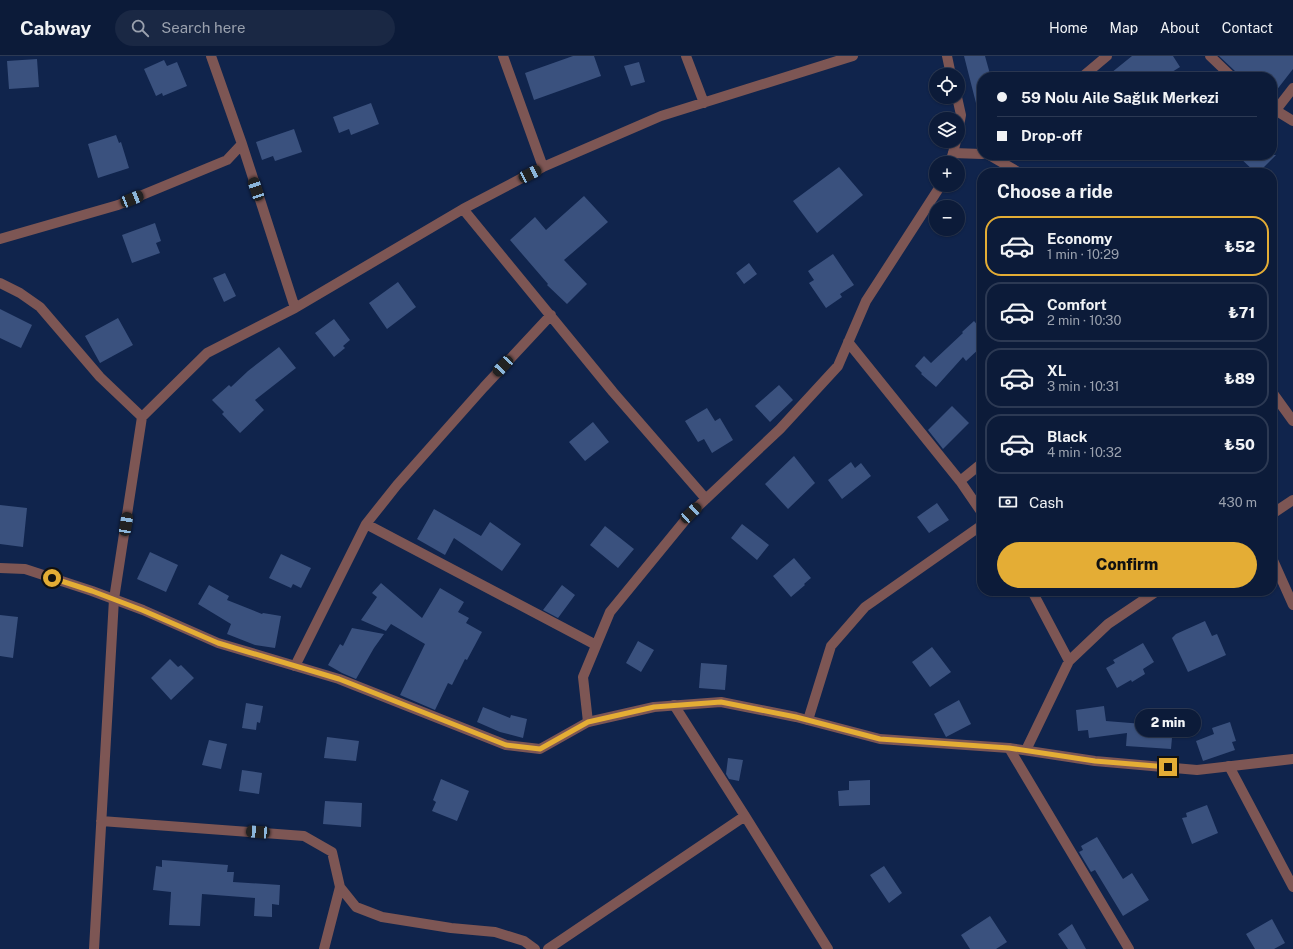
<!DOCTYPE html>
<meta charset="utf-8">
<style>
body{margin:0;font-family:"Public Sans",sans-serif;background:#1a2844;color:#f1f3f6;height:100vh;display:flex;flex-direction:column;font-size:15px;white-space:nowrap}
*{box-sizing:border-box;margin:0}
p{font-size:13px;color:#9aa1ae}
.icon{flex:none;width:22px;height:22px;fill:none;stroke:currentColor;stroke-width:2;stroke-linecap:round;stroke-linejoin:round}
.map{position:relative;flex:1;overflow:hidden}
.side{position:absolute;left:977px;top:112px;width:300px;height:428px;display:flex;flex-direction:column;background:#0c1b39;border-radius:16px;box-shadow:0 1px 3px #0004,0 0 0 1px #2c3953}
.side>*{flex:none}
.banner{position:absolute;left:977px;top:16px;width:300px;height:88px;border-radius:16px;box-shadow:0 1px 3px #0004,0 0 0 1px #2c3953;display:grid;align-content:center;height:88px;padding:0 20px;background:#0c1b39}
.buttons{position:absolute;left:929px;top:12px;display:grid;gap:8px}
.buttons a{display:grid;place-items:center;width:36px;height:36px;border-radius:50%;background:#0c1b39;box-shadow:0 1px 3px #0004,0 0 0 1px #2c3953;font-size:20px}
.end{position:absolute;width:18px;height:18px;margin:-9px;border:5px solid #e4ad35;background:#111;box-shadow:0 0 0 2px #111}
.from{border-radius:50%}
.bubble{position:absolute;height:28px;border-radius:14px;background:#0c1b39;box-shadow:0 1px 3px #0004,0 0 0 1px #2c3953;font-size:13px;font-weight:800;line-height:28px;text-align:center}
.car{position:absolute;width:12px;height:24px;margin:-12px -6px;border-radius:5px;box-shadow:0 0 3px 1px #0007;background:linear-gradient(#222 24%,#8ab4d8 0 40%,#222 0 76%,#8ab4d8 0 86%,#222 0)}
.banner b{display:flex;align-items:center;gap:14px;height:38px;font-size:15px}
.banner b+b{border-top:1px solid #2c3953}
.banner i{width:10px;height:10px;background:#f1f3f6}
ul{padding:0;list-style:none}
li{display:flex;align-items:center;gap:12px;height:60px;margin:0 8px 6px;padding:0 12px;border:2px solid #2c3953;border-radius:16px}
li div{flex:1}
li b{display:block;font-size:15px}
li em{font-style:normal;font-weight:800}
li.active{border-color:#e4ad35}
li>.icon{width:36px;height:36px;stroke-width:1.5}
h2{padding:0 20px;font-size:18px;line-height:48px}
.pay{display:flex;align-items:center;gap:10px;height:44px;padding:0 20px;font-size:15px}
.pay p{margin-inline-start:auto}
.primary-button{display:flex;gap:8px;margin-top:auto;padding:8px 20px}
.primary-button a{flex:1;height:46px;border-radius:24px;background:#e4ad35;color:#111;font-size:16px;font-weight:800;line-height:46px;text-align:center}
header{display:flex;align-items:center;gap:24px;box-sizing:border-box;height:56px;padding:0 20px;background:#0c1b39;border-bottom:1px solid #2c3953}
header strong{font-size:19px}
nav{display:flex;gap:22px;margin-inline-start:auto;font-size:14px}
.search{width:280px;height:36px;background:#1a2844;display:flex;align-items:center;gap:10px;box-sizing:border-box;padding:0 14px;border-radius:22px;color:#9aa1ae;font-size:15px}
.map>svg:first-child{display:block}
.building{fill:#3a517e}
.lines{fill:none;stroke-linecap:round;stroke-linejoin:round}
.minor{stroke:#7d5654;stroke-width:10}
.tertiary{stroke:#7d5654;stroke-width:10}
.route{stroke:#e4ad35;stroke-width:5}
</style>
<header>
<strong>Cabway</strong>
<div class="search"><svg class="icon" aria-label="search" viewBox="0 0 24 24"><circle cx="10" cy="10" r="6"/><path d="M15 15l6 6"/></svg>Search here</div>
<nav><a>Home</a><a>Map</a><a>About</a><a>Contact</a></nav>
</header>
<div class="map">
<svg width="1293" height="893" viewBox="0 0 1293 893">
<rect width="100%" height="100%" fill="#10244c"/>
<path class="building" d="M573 0H594L601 20 534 44 525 17Z
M964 0H985L990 18 982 20V51H977Z
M1132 0H1173L1180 11 1164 21H1106Z
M1219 0H1293V13L1272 40V21H1239L1236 16Z
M37 3 39 31 9 33 7 5Z
M164 4 167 10 177 6 187 30 163 40 162 37 156 40 144 13Z
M639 6 645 26 631 30 624 10Z
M371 47 379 68 351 79 349 73 339 77 333 61Z
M294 73 302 96 275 105 273 100 262 104 256 86Z
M116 79 119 87 121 86 129 112 98 122 88 88Z
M1237 99H1276L1258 117H1256Z
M839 111 863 139 817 177 793 145Z
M584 140 608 166 564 204 587 228 567 248 547 229 548 228 510 184 535 161 546 174Z
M155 167 161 185 156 187 160 197 132 207 122 179Z
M833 198 854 229 840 238 842 241 826 252 809 227 814 224 808 215Z
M749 207 757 218 744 228 736 217Z
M225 217 236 240 224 246 213 222Z
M398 226 416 251 387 273 369 247Z
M0 253 32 269 21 292 0 282Z
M118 262 133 289 100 307 85 280Z
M334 263 350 284 343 290 345 292 334 301 315 277Z
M974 265 982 274V290L966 305 963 301 936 331 921 318 922 317 915 310 924 300 931 307 963 277 962 276Z
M279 291 296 312 255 344 264 354 240 377 222 358 224 356 212 344 229 329 231 331 248 315Z
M779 329 793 344 770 366 755 350Z
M952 350 969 367 943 393 928 374Z
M707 352 715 365 720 362 733 384 712 397 704 383 698 386 685 365Z
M593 366 609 386 585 405 569 386Z
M794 400 815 427 788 453 765 428Z
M851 406 855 412 861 407 871 420 842 443 828 424Z
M937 447 949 464 929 477 917 461Z
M0 449 27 452 23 491 0 488Z
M434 453 481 480 490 466 521 488 502 515 454 482 445 499 417 483Z
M742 468 769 489 757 504 731 482Z
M605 470 634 493 618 512 590 489Z
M150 496 178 509 166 536 137 523Z
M281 498 311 512 301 532 293 528 291 532 269 522Z
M794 502 811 522 804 528 805 529 791 541 773 520Z
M381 527 422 562 440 532 464 546 458 556 469 562 466 567 482 576 467 604 465 603 452 629 448 627 435 654 400 639 425 588 391 568 386 575 361 564 377 541 372 537Z
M209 529 229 540 227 544 262 558 263 557 281 560 275 592 255 589 227 578 231 568 198 548Z
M562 529 575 539 558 562 543 554Z
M0 559 18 561 13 602 0 600Z
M1205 565 1212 580 1217 578 1226 599 1188 616 1172 582 1176 578Z
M352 572 384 578 374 592 356 623 342 617 328 609 340 588 343 590Z
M638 585 654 594 641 616 626 607Z
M1143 587 1154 606 1143 613 1145 618 1132 626 1131 624 1117 632 1106 612 1115 607 1113 604Z
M932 591 951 616 930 631 912 606Z
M170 603 178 611 181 609 194 622 171 644 151 622Z
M701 607 727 609 725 634 699 632Z
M959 644 971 668 946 681 934 658Z
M246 647 263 650 260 667 257 666 256 674 242 672Z
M1104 650 1106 665 1143 668 1144 663 1159 664 1158 669 1173 670 1171 693 1126 690 1127 677 1089 682 1088 674 1078 675 1076 654Z
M483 651 510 662 511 659 527 663 523 682 500 676 477 666Z
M1230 666 1236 685 1232 686 1235 694 1203 705 1196 685 1214 678 1212 672Z
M327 681 359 685 356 705 324 702Z
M209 684 227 688 221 713 202 709Z
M728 702 743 704 739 725 729 723 726 718Z
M242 714 262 717 259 738 239 735Z
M441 723 469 735 457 765 432 755 436 746 433 744Z
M870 724V749L839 750 838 735 849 734V725Z
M325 745 362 747 361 771 323 768Z
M1207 749 1218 777 1192 788 1182 762 1187 761 1186 757Z
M1097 781 1123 823 1132 817 1149 844 1123 860 1095 814 1091 816 1079 796 1083 794 1081 790Z
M162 804 228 809 227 816H234L233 826 280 829 279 849 272 848V861L254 860 255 842 202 838 200 870 169 869 171 836 153 834 156 810 162 811Z
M884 810 902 837 889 847 870 819Z
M990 860 1007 886 996 893H970L961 879Z
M1272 863 1285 887 1274 893H1255L1246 878Z
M1072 868 1086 893H1068L1058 878Z"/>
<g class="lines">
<path class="minor" d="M211 0 242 88 295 252
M503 0 543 111
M686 0 704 47
M947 0 951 19
M1210 0 1232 21
M1082 21 1107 0
M957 41 961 59 958 75
M1272 52 1293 65
M1276 54 1293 32
M953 97 982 98
M989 99 1020 117
M950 107 953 97 956 85
M463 153 613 336 706 443
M0 183 118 149 227 104 242 88
M0 227 20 237 40 251 100 321 142 361
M848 286 960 425 982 457
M1272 336 1293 365
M960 425 982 407
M1272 458 1293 444
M366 468 596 589
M1272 502 1293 549
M1069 605 1108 568 1157 535
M295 610 366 468 397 429 484 331 551 259
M674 649 745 760 828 893
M808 664 831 590 865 551 982 469
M588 666 583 621 610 556 691 457 780 373 838 310 866 245 941 129
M1009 692 1129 893
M1026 694 1069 605 1032 535
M1229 710 1293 831
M101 765 304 780 332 796 340 831 324 893
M340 831 356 851 382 861 451 872 495 876 524 885 535 893
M94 893 114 543 142 361 207 297 295 252 463 153 543 111 661 60 853 0
M548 893 745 760"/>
<path class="tertiary" d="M0 512 25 513 92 535 143 554 218 587 339 623 506 689 540 693 588 666 654 651 721 646 796 661 880 683 1009 692 1095 705 1197 714 1293 703"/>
</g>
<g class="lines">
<path class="route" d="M52 522 92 535 142 554 218 587 339 623 506 689 540 693 588 666 654 651 721 646 796 661 880 683 1009 692 1095 705 1168 711"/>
</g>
</svg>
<div class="buttons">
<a><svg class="icon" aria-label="locate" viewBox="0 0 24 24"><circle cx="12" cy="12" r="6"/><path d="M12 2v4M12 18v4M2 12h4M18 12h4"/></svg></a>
<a><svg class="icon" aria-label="layers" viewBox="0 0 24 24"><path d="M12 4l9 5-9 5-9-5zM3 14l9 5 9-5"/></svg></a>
<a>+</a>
<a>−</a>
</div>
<i class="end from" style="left:52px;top:522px"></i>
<i class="end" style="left:1168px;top:711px"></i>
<div class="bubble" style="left:1135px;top:653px;width:66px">2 min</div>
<i class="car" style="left:530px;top:118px;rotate:63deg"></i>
<i class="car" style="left:256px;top:133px;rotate:342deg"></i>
<i class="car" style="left:132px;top:143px;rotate:68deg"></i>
<i class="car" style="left:503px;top:310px;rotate:223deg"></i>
<i class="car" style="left:691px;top:457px;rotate:47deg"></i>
<i class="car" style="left:126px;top:468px;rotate:9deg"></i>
<i class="car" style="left:258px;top:776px;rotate:274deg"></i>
<div class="banner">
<b><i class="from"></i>59 Nolu Aile Sağlık Merkezi</b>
<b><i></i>Drop-off</b>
</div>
<section class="side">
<h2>Choose a ride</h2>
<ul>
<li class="active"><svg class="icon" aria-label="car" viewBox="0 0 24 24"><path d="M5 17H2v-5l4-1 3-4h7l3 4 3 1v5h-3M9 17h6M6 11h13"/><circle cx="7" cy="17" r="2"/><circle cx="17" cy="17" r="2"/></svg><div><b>Economy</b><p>1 min · 10:29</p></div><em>₺52</em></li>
<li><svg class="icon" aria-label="car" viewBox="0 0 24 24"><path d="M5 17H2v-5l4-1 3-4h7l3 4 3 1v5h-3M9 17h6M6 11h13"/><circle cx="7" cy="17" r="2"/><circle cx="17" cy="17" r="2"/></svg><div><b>Comfort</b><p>2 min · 10:30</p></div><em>₺71</em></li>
<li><svg class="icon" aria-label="car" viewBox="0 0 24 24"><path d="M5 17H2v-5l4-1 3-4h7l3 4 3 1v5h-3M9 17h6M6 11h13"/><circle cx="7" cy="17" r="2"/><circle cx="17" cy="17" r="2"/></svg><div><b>XL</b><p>3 min · 10:31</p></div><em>₺89</em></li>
<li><svg class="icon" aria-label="car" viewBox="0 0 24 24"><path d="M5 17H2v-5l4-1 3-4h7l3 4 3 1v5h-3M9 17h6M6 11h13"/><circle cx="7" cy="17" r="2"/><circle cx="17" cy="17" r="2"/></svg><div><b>Black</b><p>4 min · 10:32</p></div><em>₺50</em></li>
</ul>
<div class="pay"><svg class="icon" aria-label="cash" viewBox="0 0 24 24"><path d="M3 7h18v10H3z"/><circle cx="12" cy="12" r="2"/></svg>Cash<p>430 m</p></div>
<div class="primary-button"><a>Confirm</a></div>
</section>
</div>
